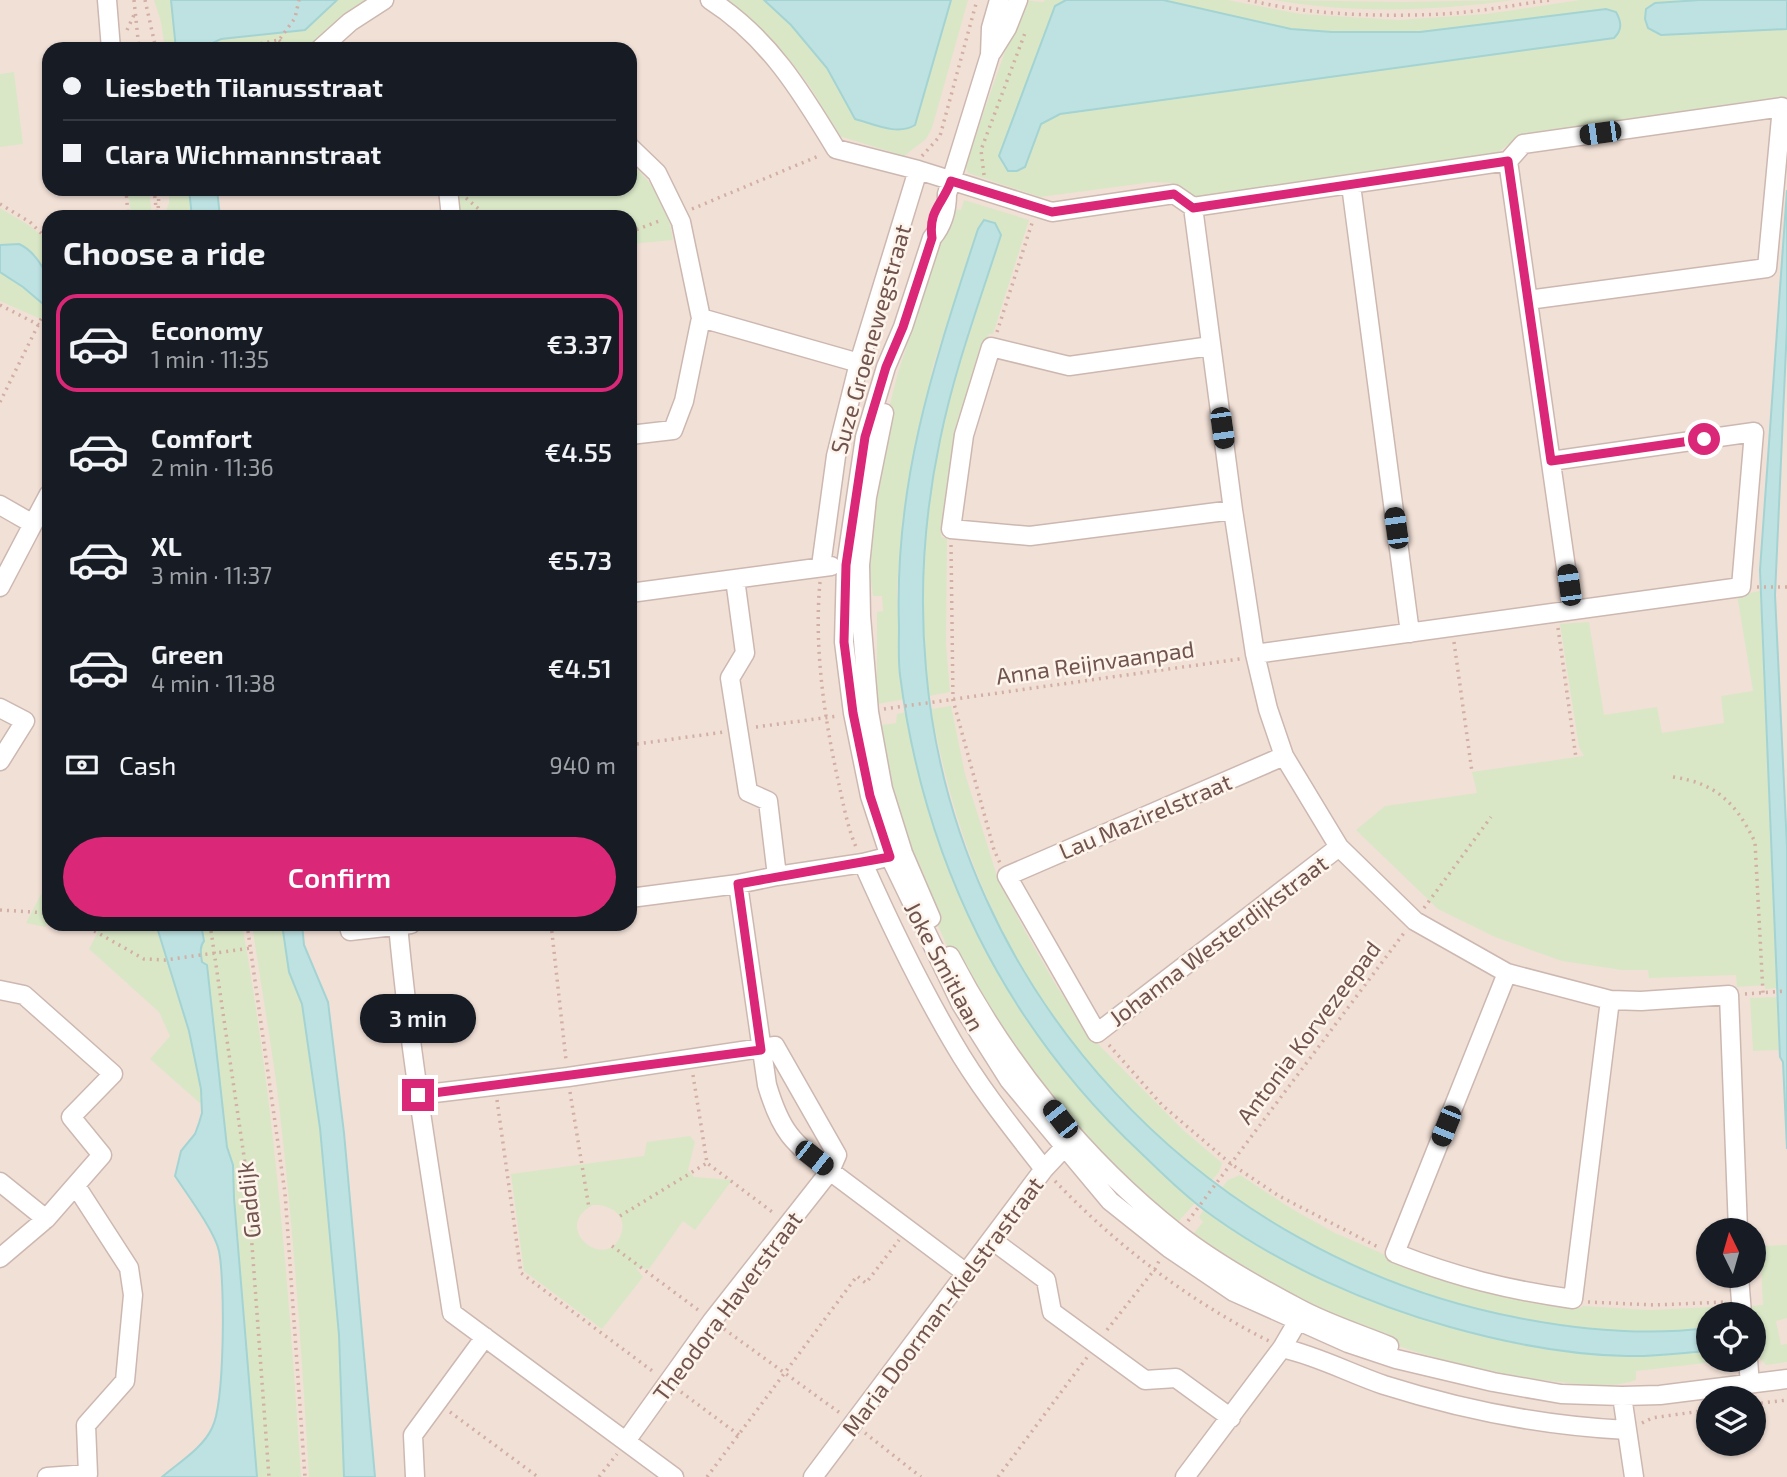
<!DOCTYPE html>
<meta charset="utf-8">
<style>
body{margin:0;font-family:"Exo 2",sans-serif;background:#242831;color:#f1f3f6;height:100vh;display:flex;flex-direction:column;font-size:26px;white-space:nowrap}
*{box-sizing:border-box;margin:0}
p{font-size:23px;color:#9ea1a6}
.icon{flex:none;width:38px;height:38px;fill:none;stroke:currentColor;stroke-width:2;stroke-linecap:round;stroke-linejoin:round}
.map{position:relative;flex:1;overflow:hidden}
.details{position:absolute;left:42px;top:210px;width:595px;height:721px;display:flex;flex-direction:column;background:#171b24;border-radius:21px;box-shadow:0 2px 5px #0004}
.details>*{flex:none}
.banner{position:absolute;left:42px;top:42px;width:595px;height:154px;border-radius:21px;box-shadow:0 2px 5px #0004;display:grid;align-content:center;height:154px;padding:0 21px;background:#171b24}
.needle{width:46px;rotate:355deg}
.buttons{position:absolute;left:1696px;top:1218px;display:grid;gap:14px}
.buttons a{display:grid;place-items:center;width:70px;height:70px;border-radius:50%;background:#171b24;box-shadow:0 2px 5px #0004;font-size:35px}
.end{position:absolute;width:32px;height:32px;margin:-16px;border:9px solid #db2777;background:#fff;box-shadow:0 0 0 4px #fff}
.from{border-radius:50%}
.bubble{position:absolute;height:49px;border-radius:24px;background:#171b24;box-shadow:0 2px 5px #0004;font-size:23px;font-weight:600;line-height:49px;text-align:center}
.car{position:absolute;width:21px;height:42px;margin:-21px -10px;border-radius:9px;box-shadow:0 0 5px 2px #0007;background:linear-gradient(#222 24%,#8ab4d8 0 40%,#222 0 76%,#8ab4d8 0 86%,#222 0)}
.banner b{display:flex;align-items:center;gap:24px;height:66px;font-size:26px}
.banner b+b{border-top:2px solid #363941}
.banner i{width:18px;height:18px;background:#f1f3f6}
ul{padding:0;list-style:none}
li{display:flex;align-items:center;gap:21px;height:98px;margin:0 14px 10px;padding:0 7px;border:4px solid transparent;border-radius:21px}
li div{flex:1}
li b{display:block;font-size:26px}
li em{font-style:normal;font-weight:600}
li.current{border-color:#db2777}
li>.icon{width:63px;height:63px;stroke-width:1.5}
h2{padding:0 21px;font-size:32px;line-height:84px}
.pay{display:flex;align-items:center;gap:18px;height:77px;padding:0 21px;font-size:26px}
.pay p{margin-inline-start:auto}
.button{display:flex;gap:14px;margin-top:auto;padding:14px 21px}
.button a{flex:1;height:80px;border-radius:42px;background:#db2777;color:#fff;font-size:28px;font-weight:600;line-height:80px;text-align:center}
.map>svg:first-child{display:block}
.residential{fill:#f1e0d6;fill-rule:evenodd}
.green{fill:#d9e7c6;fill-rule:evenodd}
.water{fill:#bde2e1;stroke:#a4d3d3;stroke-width:2}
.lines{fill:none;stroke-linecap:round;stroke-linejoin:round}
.minor-casing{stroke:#cdb8b1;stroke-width:21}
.path{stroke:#d2aea4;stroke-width:3.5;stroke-dasharray:2 5;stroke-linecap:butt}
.minor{stroke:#fff;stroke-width:18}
.route{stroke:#db2777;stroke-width:9}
.labels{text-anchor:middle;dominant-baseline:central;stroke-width:5;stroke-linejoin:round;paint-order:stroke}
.street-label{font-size:23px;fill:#71544d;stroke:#fdf4ec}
</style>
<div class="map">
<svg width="1787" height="1477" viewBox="0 0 1787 1477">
<rect width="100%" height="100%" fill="#faefe6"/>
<path class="residential" d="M0 0H1787V1477H0ZM49 49H630V189H49ZM49 217H630V924H49ZM1708 1230H1754V1276H1708ZM1708 1314H1754V1360H1708ZM1708 1398H1754V1444H1708Z"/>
<path class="green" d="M154 0H171L176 49H165L161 22Z
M337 0H374L316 49H205L208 45 221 39 305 30Z
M722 0H764L791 25 827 68 855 119 915 125 951 0H968L932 128 926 139 904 156 836 135C827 119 820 101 810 87 786 53 757 22 722 0Z
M1023 0 1043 2 1045 0H1066L1055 6 999 156 1003 166 1025 167 1041 124 1060 114 1614 38C1622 30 1622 23 1616 13 1510 23 1399 42 1293 29 1249 23 1206 10 1163 0H1227L1301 14 1398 20 1487 14 1580 0H1700L1655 3 1661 35 1787 29V98L1521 136 1495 154 1401 166 1197 197 1174 183 1153 182 1040 197 968 173 965 165Z
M1274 0 1403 2 1514 0C1433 11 1354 14 1274 0Z
M14 72 23 144 0 147V74Z
M630 161C655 188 668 201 673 240L630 244V217H460L457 189H630Z
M128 189H149L152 217H131Z
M169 189H189L192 217H164L169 203Z
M964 200 1029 220 993 334H989C965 400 949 467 941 537L947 538 946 644 950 692 929 696C919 609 920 520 941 435 957 368 980 301 1001 236L978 229 933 366 902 521 897 589 900 674 905 699 877 704V612L883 611 882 596H873L867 553 883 431 898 373 950 208 961 210Z
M0 208 30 226 49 241V283L36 256 19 244 0 245Z
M0 272 23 287 46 307 41 319 0 301Z
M1760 591 1777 988 1765 989V985L1737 987 1736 975 1649 978 1648 970H1622L1562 961 1495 937 1438 909 1356 830 1385 806 1477 793 1472 772 1584 756 1579 747 1560 624 1589 622 1604 715 1657 707 1662 733 1724 723 1721 696 1753 691 1737 595Z
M951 706 965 774 998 879 1025 931 1057 987 1099 1045 1183 1130 1222 1163 1219 1172 1211 1181C1168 1145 1125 1108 1088 1065 1071 1045 1056 1022 1042 1000 982 906 952 818 931 709Z
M906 712 930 818 949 872 974 929 1167 1178 1195 1203 1175 1225 1129 1187 996 1033 947 946 913 869 875 726 896 723 897 714Z
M49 879V919L45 927 26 923Z
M102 924H156C173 979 200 1047 202 1105L150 1059 170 1036 159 1012 89 949Z
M201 924H242C275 1107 289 1292 301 1477H257L234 1197 233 1165 227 1147 207 965 202 962C201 955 199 947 204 941Z
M252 924H282L289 972 302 1004 320 1128 339 1335 344 1477H309C302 1356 294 1235 280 1114 273 1051 261 987 252 924Z
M1777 997 1779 1050 1753 1051 1750 998Z
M690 1136 695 1142 688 1170 694 1177 732 1180 695 1230 683 1221 649 1269 636 1268 643 1277 602 1329 524 1271 511 1174 644 1156 647 1142ZM593 1205C610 1204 628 1215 621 1234 608 1274 549 1228 593 1205Z
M1240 1175 1292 1209 1335 1233 1441 1279 1502 1295 1580 1308 1583 1306 1650 1310 1731 1306 1732 1314H1708V1328C1537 1349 1360 1285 1221 1189L1228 1180Z
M1204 1209C1231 1232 1265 1249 1296 1265 1393 1316 1517 1355 1628 1356 1655 1356 1681 1353 1708 1351V1360H1732L1636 1371V1380C1608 1390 1580 1384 1551 1381 1475 1372 1394 1350 1325 1315 1279 1292 1235 1263 1190 1238L1203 1222 1199 1217Z
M1787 1245V1318L1776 1321 1781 1345 1787 1344V1362L1766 1365 1755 1353 1754 1314H1751V1306L1763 1305 1760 1246Z"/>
<path class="water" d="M171 0H337L305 30 221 39 208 45 205 49H176Z
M764 0H951L915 125C897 136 874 124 855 119L827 68 791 25Z
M1066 0H1163L1291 29 1332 32H1420L1606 9 1616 12C1622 23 1622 30 1614 38L1060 114 1041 124 1025 167 1017 171H1008L999 156 1055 6Z
M1700 0H1787V29L1661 35 1648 28 1645 19 1646 9 1655 3Z
M189 189H217L220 217H192Z
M1787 190V326L1775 595 1787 847V1149L1783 1062 1780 1057 1760 570Z
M984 220 995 223 1001 235C979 303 954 371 940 440 924 516 919 592 926 669 953 992 1204 1258 1519 1318 1581 1330 1645 1336 1708 1328V1351C1681 1353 1654 1357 1627 1356 1567 1355 1507 1343 1450 1327 1368 1304 1284 1267 1214 1217 1188 1199 1164 1175 1141 1153 1004 1025 924 861 900 675 898 659 899 642 899 626 894 481 934 364 978 229Z
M19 244C33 250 47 270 49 285 50 293 49 301 49 309L23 287 0 272V245Z
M156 924H201L204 941C199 947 201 955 202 962L207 965 227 1147 233 1165 234 1198 257 1477H162C178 1463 203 1448 212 1428 225 1403 225 1281 219 1251 215 1232 187 1194 175 1176L181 1151 195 1134 199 1123 202 1113 201 1089 189 1031Z
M282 924H302L304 945 328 1002 344 1133 375 1477H344L339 1335 320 1128 302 1004 289 972Z"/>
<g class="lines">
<defs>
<path id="minor" d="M107 0 111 49
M710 0C768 37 801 91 836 149L918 170 1052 212 1174 194 1193 207 1508 161 1523 144 1782 107 1767 268 1528 300
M999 0 991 28 990 55 947 194C947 211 943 225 932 238L903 327 886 367 865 437 846 565 844 642 853 713 870 796 890 857 961 1004 1009 1080 1110 1201 1169 1248 1234 1292 1348 1343 1396 1359 1493 1382 1561 1394 1622 1396 1660 1395 1787 1379
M320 49 350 22 384 0
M992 52 1007 28 1018 0
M630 147 657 173 681 222 701 318 684 401 673 430 630 435
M1508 161 1572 610
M1351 185 1410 633
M448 189 451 217
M1193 207 1233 510 1255 654 1268 709 1284 756 1339 847 1415 921 1507 973 1610 1000 1641 1001 1729 995 1738 1230
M701 318 859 363
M1211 346 1069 366 991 347 964 435 951 529 1030 536 1233 510
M884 413 867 497 860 565 861 616 869 712 883 789 903 853 931 918
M0 505 33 524 0 587
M33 524 49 494
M821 566 836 456 859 363 918 170
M735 579 745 653 730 678 748 792 768 801 777 876
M630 593 831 566
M1255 654 1741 587 1754 432 1551 461
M0 708 25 721 0 761
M1284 756 1007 876 1097 1033 1339 847
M863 863C890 924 919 984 953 1042 979 1087 1012 1128 1044 1169
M630 898 738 884 777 876 863 863 899 854
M349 924 350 931 411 924
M398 925C410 1055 432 1184 452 1313L674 1477
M950 956C1005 1062 1083 1159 1178 1234 1215 1263 1258 1287 1300 1309 1328 1324 1360 1334 1389 1346
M1507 973 1395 1253C1456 1277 1508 1290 1573 1299L1610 1000
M0 990 24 995 113 1074 71 1117 102 1155 46 1219 0 1258
M418 1095 568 1077 775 1046 837 1155 830 1171 966 1273
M0 1182 46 1219
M992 1240 1046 1280 1052 1312 1145 1380 1176 1378 1231 1418
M1739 1276 1742 1314
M1282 1348C1318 1356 1349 1373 1384 1385 1463 1410 1543 1426 1627 1430
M1748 1360 1750 1384
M1622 1396 1634 1477
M626 1441 712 1321 830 1171C792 1142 781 1132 767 1085L738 884
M47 1477 88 1474 86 1425 125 1381 133 1295 129 1268 76 1186
M415 1477 413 1435 485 1337
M813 1477 1044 1169 1073 1138
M1185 1477 1282 1348 1303 1312"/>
</defs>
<use href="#minor" class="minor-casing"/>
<path class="path" d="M134 0 139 49
M145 0 156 49
M1248 0C1310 15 1378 17 1442 14 1478 12 1514 5 1550 0
M127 30 134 15
M279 40 289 49
M233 49 279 40 295 18 299 0
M922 156 940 136 977 0
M984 175 981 150 1025 33
M126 189 128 217
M154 189 157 217
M466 198 488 217
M0 204 30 222 49 241
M692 209 821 155
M158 215 159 189
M630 232 662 220
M0 305 39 325
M997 332 1032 223
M0 402 49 303
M951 545 953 700 994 850 1000 863
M820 582C814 647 824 716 838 780 843 802 847 826 856 847
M1757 587H1787
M1558 628 1576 758
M1454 642 1472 772
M884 709 1240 659
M756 727 838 716
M630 745 724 732
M1673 777C1716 783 1736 803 1755 842L1763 993
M1424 908 1491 817
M0 910 49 913
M82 924 144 959 165 960 251 948
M210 924 247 1177 269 1477
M247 924 285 1193 305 1477
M551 924 566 1060
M1745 994 1787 991
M1109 1045 1162 1105 1231 1164 1279 1196 1380 1248
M693 1075 707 1163 775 1214
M570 1092 589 1208
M497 1100 521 1273 655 1373
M1055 1181C1116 1245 1189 1301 1269 1341
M620 1216 707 1163
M1188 1221 1404 933
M612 1246 701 1312
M1588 1302 1655 1305 1724 1302
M724 1329 840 1413
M1107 1330 1155 1269 1159 1261
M681 1392 739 1435
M1754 1404 1787 1400
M450 1412 538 1477
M1642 1423 1652 1418 1708 1410
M865 1433 921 1477
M599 1477 617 1454
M707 1477 857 1276 866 1283 899 1240
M998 1477 1088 1356"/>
<use href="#minor" class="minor"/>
</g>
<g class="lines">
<path class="route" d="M418 1095 761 1050 738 884 890 857 870 796 853 713 844 642 846 565 865 437 886 367 903 327 932 238C928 210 943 204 951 181L1052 212 1174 194 1193 208 1508 161 1551 461 1704 439"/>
</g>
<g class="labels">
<g class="street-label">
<text transform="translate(870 339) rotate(-74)">Suze Groenewegstraat</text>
<text transform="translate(1095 662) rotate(-8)">Anna Reijnvaanpad</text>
<text transform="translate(1145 816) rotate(-23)">Lau Mazirelstraat</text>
<text transform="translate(1218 940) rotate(-37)">Johanna Westerdijkstraat</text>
<text transform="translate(945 966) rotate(62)">Joke Smitlaan</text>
<text transform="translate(1308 1032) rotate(-53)">Antonia Korvezeepad</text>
<text transform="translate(248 1200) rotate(-96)">Gaddijk</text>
<text transform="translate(727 1306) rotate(-53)">Theodora Haverstraat</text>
<text transform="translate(942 1306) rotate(-53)">Maria Doorman-Kielstrastraat</text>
</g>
</g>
</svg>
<div class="buttons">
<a><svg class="needle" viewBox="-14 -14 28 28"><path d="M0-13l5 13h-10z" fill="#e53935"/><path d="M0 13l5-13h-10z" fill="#9ea1a6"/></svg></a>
<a><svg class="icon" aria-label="locate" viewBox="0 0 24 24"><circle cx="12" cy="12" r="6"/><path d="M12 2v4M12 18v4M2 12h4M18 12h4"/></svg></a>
<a><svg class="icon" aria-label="layers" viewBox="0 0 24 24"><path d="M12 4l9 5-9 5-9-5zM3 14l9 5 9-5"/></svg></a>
</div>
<i class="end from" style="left:1704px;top:439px"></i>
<i class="end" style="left:418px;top:1095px"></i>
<div class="bubble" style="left:360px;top:994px;width:116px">3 min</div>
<i class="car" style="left:1600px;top:133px;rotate:262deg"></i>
<i class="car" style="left:1222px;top:428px;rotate:172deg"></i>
<i class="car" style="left:1396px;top:528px;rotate:352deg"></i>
<i class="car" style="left:1569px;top:585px;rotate:352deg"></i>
<i class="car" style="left:1060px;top:1119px;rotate:322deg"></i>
<i class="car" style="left:1446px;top:1126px;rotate:202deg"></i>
<i class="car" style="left:814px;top:1158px;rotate:128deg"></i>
<div class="banner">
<b><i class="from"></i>Liesbeth Tilanusstraat</b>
<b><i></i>Clara Wichmannstraat</b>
</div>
<section class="details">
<h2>Choose a ride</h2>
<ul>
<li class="current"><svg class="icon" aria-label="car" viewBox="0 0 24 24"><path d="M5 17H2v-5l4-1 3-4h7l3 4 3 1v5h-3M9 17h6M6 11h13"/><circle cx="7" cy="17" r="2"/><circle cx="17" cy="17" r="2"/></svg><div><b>Economy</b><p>1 min · 11:35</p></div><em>€3.37</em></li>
<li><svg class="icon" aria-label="car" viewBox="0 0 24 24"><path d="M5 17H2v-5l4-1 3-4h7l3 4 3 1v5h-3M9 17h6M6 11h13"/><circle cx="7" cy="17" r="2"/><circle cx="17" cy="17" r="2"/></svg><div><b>Comfort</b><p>2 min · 11:36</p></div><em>€4.55</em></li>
<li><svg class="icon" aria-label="car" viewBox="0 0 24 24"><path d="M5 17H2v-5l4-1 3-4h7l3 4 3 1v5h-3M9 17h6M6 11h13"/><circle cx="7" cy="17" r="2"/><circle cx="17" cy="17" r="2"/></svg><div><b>XL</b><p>3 min · 11:37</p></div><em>€5.73</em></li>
<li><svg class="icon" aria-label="car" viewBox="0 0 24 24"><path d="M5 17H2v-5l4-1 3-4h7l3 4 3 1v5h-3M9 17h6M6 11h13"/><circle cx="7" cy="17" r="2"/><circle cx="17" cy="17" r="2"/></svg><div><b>Green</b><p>4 min · 11:38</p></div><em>€4.51</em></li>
</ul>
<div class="pay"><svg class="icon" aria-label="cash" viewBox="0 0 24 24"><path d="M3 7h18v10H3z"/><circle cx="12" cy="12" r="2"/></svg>Cash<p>940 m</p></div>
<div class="button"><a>Confirm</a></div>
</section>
</div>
